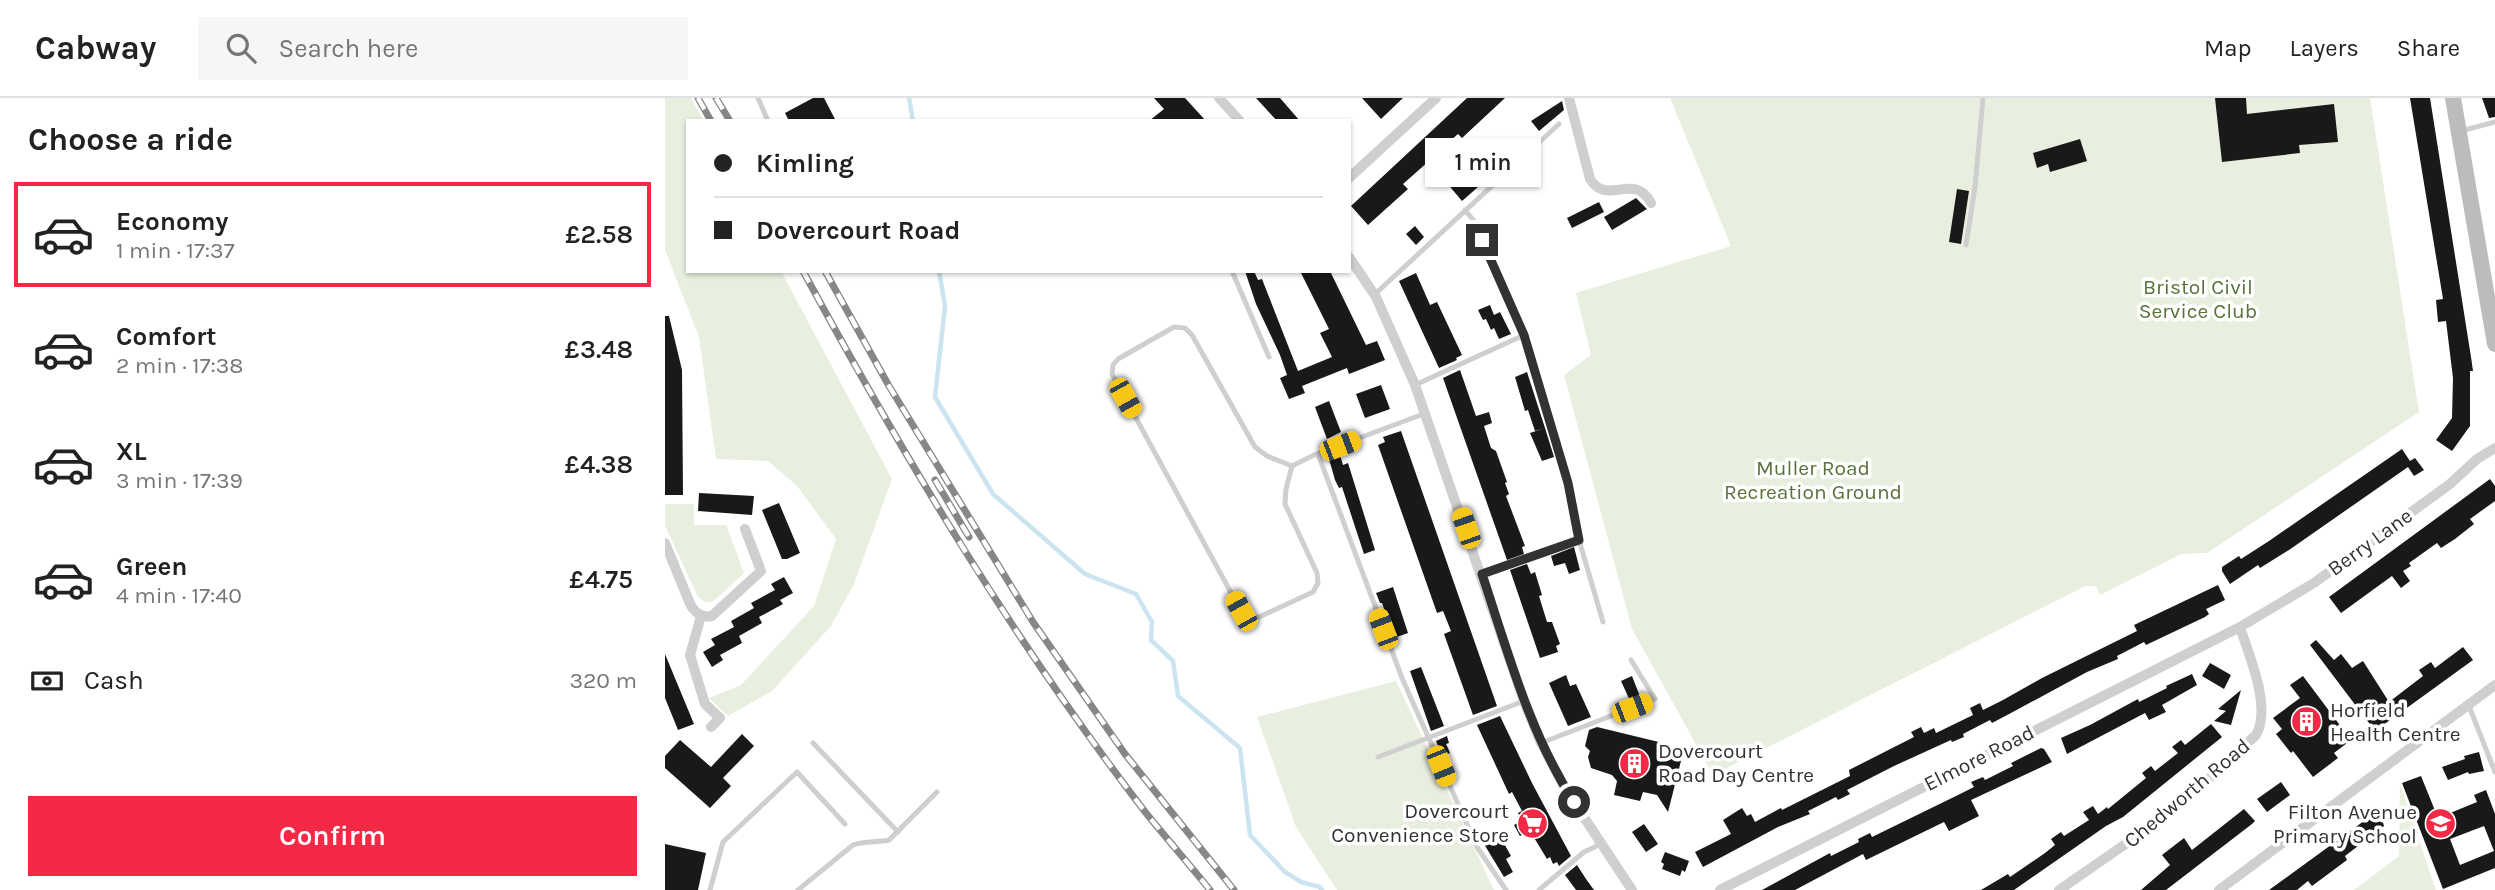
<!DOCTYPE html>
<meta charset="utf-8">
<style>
body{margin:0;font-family:Karla,sans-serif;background:#f6f6f6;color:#222;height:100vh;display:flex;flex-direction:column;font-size:26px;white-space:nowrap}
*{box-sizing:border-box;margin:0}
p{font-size:23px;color:#767676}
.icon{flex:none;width:38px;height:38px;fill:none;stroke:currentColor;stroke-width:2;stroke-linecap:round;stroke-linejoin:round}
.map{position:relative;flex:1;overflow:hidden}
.details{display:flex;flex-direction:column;background:#fff;width:665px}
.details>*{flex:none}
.banner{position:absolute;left:21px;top:21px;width:665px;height:154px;border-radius:0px;box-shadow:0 2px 5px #0004;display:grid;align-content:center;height:154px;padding:0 28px;background:#fff}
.end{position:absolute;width:32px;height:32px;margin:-16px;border:9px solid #323232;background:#fff;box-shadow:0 0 0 4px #fff}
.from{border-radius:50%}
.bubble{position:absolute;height:49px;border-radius:0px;background:#fff;box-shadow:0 2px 5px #0004;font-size:23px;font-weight:600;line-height:49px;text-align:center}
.car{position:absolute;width:21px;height:42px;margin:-21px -10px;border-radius:9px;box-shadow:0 0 5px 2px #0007;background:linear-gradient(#f5c518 24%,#345 0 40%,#f5c518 0 76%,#345 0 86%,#f5c518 0)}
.banner b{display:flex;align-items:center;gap:24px;height:66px;font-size:26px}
.banner b+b{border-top:2px solid #e0e0e0}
.banner i{width:18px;height:18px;background:#222}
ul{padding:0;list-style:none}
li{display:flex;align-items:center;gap:21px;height:105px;margin:0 14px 10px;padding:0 14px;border:4px solid transparent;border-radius:0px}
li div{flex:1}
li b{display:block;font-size:26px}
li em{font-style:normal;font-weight:600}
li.selected{border-color:#f32945}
li>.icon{width:63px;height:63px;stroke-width:1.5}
h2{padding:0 28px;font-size:32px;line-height:84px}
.pay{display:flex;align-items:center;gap:18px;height:77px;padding:0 28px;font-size:26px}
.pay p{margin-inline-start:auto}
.cta{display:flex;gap:14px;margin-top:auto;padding:14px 28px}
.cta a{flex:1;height:80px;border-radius:0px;background:#f32945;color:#fff;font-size:28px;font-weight:600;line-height:80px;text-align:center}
header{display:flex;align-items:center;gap:42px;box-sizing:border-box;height:98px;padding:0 35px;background:#fff;border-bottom:2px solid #e0e0e0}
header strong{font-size:33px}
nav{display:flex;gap:38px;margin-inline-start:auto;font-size:24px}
.search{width:490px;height:63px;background:#f6f6f6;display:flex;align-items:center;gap:18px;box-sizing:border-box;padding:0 24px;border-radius:0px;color:#767676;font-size:26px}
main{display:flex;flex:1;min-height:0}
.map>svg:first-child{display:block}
.green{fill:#e9efdf}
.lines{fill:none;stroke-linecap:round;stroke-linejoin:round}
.stream{stroke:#cbe4f0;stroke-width:4.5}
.building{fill:#191919;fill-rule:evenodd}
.lane{stroke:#cfcfcf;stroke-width:5}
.street{stroke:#cfcfcf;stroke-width:10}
.secondary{stroke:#bcbcbc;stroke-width:16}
.rail-casing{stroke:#878787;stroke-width:7}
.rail{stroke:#fff;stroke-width:4.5;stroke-dasharray:13;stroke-linecap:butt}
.route{stroke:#323232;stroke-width:9}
.labels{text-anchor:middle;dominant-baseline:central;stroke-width:7;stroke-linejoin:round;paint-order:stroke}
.park-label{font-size:21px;fill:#58723a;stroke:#fff}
.street-label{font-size:21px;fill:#323232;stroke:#fff}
.poi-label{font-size:21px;fill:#323232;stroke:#fff;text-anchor:start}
</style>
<header>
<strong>Cabway</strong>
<div class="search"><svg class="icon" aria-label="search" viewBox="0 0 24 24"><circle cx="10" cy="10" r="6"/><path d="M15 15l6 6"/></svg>Search here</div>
<nav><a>Map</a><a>Layers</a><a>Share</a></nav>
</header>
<main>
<section class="details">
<h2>Choose a ride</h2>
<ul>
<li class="selected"><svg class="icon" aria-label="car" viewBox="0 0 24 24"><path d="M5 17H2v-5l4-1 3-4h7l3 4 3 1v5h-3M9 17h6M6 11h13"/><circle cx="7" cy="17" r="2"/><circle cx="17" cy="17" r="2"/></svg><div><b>Economy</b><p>1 min · 17:37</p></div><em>£2.58</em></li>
<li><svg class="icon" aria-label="car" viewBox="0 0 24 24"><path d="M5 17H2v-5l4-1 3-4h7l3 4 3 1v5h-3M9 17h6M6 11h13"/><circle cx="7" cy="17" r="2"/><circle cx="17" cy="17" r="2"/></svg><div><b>Comfort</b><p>2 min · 17:38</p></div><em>£3.48</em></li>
<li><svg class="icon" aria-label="car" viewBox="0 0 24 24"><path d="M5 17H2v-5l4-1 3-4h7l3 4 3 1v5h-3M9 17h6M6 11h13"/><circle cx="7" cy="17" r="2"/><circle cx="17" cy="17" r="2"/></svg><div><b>XL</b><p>3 min · 17:39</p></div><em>£4.38</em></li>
<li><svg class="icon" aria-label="car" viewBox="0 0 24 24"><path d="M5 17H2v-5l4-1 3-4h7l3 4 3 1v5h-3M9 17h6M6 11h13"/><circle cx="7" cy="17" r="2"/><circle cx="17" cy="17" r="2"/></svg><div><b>Green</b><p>4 min · 17:40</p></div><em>£4.75</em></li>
</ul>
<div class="pay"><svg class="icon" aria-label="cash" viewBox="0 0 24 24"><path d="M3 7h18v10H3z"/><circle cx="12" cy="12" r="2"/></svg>Cash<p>320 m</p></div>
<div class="cta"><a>Confirm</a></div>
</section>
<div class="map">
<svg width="1830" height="792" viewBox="0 0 1830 792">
<rect width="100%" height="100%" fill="#fff"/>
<path class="green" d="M0 0H26L39 23H23V173H116L227 381 189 486 166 528 107 593 63 618 44 600 76 587 149 508 171 441 132 388 103 363 51 361 34 239 0 152Z
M1005 0H1705L1754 314 1542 455 1516 456 1435 497 1431 488H1420L1048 677 967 531 899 277 926 257 911 195 1066 148Z
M0 406H29V427H61L79 475 49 503 40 504 33 499 0 428Z
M731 583 829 792H672L631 729 592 619Z
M1735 686 1771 792H1689L1734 758Z"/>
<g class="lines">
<path class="stream" d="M244 0 248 23
M274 173 280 208 270 299 328 396 420 476 471 496 487 524 486 542 508 563 513 598 575 650 585 737 620 774 636 784 655 789 657 792"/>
</g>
<path class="building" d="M148 0H159L171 23H124L120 15Z
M489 0H520L541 23H484L499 11Z
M591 0H615L635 23H612Z
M697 0H738L716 21Z
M802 0H840L797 40 793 36 777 50 781 55 767 67 764 63 738 86 743 91 703 127 686 108Z
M1550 0H1581L1582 16 1669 6 1673 44 1634 47 1635 55 1557 64Z
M1745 0H1765L1806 259 1808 273H1805V328L1787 353 1771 342 1787 320 1788 280 1781 223 1773 224 1771 202 1778 201Z
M1817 0H1830V19L1824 20Z
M897 3 899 12 874 33 866 23Z
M1415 41 1422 63 1385 74 1383 66 1372 70 1368 55Z
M836 50 845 61 797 103 781 84 790 76 795 83Z
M1292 91 1304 93 1296 146 1284 144Z
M971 100 982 111 947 132 939 119Z
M934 104 939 114 907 130 902 120Z
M750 128 759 139 751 147 741 136Z
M580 173H589L593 182 597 181 633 273 667 259 655 235 664 231 635 173H665L701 247 712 243 720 262 684 276 682 270 637 288 640 295 624 301 615 280 622 277 615 257 591 206Z
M751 175 765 207 772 204 797 257 791 260 792 262 774 270 734 183Z
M825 207 829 217 835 214 846 236 834 241 829 230 826 232 821 221 818 222 813 212Z
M0 218H4L17 272 18 397H0Z
M795 272 811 318 824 314 827 325 819 328 826 350 831 353 842 384 840 385 844 396 841 398 860 448 857 449 859 456 842 462 778 280Z
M862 274 880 330 870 333 863 312 860 313 850 279Z
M716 287 725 311 700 320 691 296Z
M664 303 676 334 662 341 650 309Z
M880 330 889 359 877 363 865 335Z
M736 333 832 608 808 617 779 536 786 533 778 513 772 515 713 347 720 344 718 339Z
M1737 351 1745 363 1750 360 1759 372 1749 378 1743 369 1624 452 1595 470 1593 467 1565 486 1557 473V469L1574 458 1576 461 1604 443Z
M675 357 678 367 683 365 710 452 699 456 677 389 674 390 670 382 664 361Z
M1825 381 1830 388V403L1805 421 1809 426 1790 441 1776 450 1772 445 1744 465 1746 468 1738 473 1745 483 1736 490 1727 478 1676 515 1664 499Z
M34 395 89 398 87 417 33 413Z
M114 405 135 455 122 461H117L97 412Z
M909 449 915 472 904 476 900 465 889 468 886 458Z
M862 466 866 476 870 474 877 497 874 498 882 524H887L895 546 891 548 893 554 875 560 845 472Z
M119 479 128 495 115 502 118 506 94 519 97 525 74 538 77 545 55 557 58 562 47 569 38 554 50 547 46 541 69 529 66 523 89 510 86 505 110 492 106 486Z
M1553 487 1560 502 1541 511 1544 516 1540 519 1481 547 1479 544 1452 558 1453 561 1422 574 1346 615 1327 625 1325 622 1298 636 1299 639 1287 644 1286 642 1229 668 1182 692 1185 696 1173 702 1171 699 1143 713 1145 716 1113 729 1038 769 1030 754 1066 736 1058 722 1077 710 1082 718 1086 716 1090 724 1116 710 1117 712 1185 678 1184 672 1249 639 1246 634 1256 629 1259 635 1269 630 1271 635 1308 617 1305 610 1315 605 1318 612 1338 602 1377 580 1472 533 1469 527Z
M728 489 743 535 729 540 717 505H715L711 495Z
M1651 542 1669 562 1676 556 1687 570 1698 563 1724 604 1758 578 1754 572 1766 564 1770 570 1798 549 1808 562 1710 633 1645 547Z
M0 556 29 626 13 632 0 600Z
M1545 565 1566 577 1559 591 1537 578Z
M756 569 779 628 766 633 745 573Z
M1527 576 1532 587 1497 607 1501 614 1484 622 1480 615 1402 656 1396 640 1425 627 1473 601 1474 604 1502 590 1501 588Z
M901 577 905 588 911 586 926 619 903 628 884 585Z
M967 578 976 601 966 605 956 583Z
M1638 578 1686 642 1669 655 1673 660 1648 679 1628 653 1626 655 1611 636 1617 631 1608 620 1635 600 1625 587Z
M1576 592 1566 627 1549 623 1561 613 1553 611Z
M835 618 867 685 906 758 894 768 892 764 888 766 885 759 882 761 865 733 855 738 849 727 857 723 853 715 857 713 847 694 844 696 812 627Z
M1546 626 1557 639 1458 719 1441 728 1349 792H1316L1343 776 1345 779 1380 755 1390 747 1386 741 1396 734 1399 738 1424 722 1418 714 1428 708 1433 716 1442 709 1443 711 1481 680 1477 675 1486 668 1490 673 1513 655 1507 649 1516 642 1520 647Z
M932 629 1002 646 1001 650 1010 652 1009 657 1017 659 1003 714 992 697 978 694 975 703 949 697 952 683 947 677 926 670 923 659 925 653 920 648 924 632Z
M77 636 89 648 58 680 66 688 45 710 0 670V658L15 642 46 669Z
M782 638 784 645 781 646 785 655 777 658 771 643Z
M1376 650 1379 651 1387 664 1306 702 1314 718 1284 733 1279 724 1201 762 1198 756 1130 792H1097L1165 755 1166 758 1194 744 1193 741 1205 735 1207 739 1291 698 1309 689 1306 684 1318 679 1320 682 1348 668 1346 665Z
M1814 654 1819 673 1804 676 1803 674 1783 682 1777 669 1800 661 1799 658Z
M1756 678 1773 720 1812 704 1809 697 1821 692 1830 716V770L1778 791 1737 685ZM1819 728 1829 753 1795 767 1785 741Z
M1616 684 1625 697 1602 714 1592 701Z
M1579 711 1590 723 1587 726 1501 792H1476L1505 767 1497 757 1519 740 1527 752Z
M1714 712 1719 728 1680 758 1682 762 1647 788 1643 783 1632 792H1604Z
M979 726 993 746 981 754 967 734Z
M828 740 829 743 836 740 846 758 841 761 848 774 839 779 819 746Z
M0 746 41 755 33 792H0Z
M1000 754 1024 763 1020 774 1017 772 1015 778 997 771 999 766 996 764Z
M912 767 921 781 929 792H911L900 777Z"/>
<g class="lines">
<path class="lane" d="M93 0 103 23
M1796 33 1830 24
M800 112 809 123 859 237 903 385 914 442 938 524
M1301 147 1310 89 1318 0
M567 173 604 259
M709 197 894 26
M750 287 859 237
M653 356 737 580 812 749 841 792
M627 368 602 358 590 349 527 237 520 230 509 229 453 261 448 267 447 276 576 513 584 518 594 519 648 494 653 485 652 475 620 406 621 391 627 368 649 357 761 315
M817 476 914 442
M1804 608 1830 674
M148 645 233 734
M876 645 990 601 966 562
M713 659 859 603
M45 792 58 744 132 674 180 726
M133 792 188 747C200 742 212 745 224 742L272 694
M874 792 919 754 936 746"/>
<path class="street" d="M554 0 575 23
M904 0 925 81C942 109 969 73 986 105
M684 80 771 0
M684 159 711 199 750 287 859 603 876 645 901 692 967 792
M0 445 26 508C32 516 37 520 47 518L96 473 80 431
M36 518 25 557 40 606 55 620 46 629
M1055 792 1575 529 1649 485 1785 386 1812 361 1830 350
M1394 792 1485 729 1534 690 1591 637C1607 609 1584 558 1575 529
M1554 792 1830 587"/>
<path class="secondary" d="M1788 0 1830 246"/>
<defs>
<path id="rail" d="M33 0 46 23
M51 0 65 23
M138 173C240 361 350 545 481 715 502 741 524 766 545 792
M160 173 224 288 368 524 460 656 569 792
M270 382 304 439"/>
</defs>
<use href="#rail" class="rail-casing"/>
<use href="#rail" class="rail"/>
</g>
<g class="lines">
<path class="route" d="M817 142 859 237 903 385 914 442 817 476C843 554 864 634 909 704"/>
</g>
<defs>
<symbol id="building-disc" viewBox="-11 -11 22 22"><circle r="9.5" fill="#f32945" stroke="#fff"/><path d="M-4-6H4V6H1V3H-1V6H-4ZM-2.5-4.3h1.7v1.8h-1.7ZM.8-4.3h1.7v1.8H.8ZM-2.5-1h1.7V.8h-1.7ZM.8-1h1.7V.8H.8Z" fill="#fff"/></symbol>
<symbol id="supermarket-disc" viewBox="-11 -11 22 22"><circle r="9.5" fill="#f32945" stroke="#fff"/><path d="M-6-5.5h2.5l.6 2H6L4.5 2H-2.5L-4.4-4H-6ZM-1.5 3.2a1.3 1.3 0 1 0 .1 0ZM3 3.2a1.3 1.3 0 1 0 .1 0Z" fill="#fff"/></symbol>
<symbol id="school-disc" viewBox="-11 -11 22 22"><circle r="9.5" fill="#f32945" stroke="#fff"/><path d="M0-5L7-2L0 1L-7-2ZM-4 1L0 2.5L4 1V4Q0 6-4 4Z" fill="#fff"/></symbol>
</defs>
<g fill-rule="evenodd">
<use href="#building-disc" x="1624" y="606" width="35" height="35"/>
<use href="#building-disc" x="952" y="648" width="35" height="35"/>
<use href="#supermarket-disc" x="850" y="708" width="35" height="35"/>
<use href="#school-disc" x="1758" y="708" width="35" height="35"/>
</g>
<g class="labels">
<g class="park-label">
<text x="1533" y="189">Bristol Civil<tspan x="1533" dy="24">Service Club</tspan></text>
<text x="1148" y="370">Muller Road<tspan x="1148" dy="24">Recreation Ground</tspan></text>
</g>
<g class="street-label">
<text transform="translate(1705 444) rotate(-36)">Berry Lane</text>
<text transform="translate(1314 660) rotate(-27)">Elmore Road</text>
<text transform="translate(1522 695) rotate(-40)">Chedworth Road</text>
</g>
<g class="poi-label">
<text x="1665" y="612">Horfield<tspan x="1665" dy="24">Health Centre</tspan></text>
<text x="993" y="653">Dovercourt<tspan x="993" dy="24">Road Day Centre</tspan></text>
<text x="844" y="713" text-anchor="end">Dovercourt<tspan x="844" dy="24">Convenience Store</tspan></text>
<text x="1752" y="714" text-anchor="end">Filton Avenue<tspan x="1752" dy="24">Primary School</tspan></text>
</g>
</g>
</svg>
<i class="end from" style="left:909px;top:704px"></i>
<i class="end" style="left:817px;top:142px"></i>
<div class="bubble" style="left:760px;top:40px;width:116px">1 min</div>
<i class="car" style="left:460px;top:300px;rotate:151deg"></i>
<i class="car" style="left:675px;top:348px;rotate:69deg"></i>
<i class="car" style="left:801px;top:430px;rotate:341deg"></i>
<i class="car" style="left:576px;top:513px;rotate:331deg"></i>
<i class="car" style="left:718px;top:531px;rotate:339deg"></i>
<i class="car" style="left:967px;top:610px;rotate:69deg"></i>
<i class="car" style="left:776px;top:668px;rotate:158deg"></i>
<div class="banner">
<b><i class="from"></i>Kimling</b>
<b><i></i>Dovercourt Road</b>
</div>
</div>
</main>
